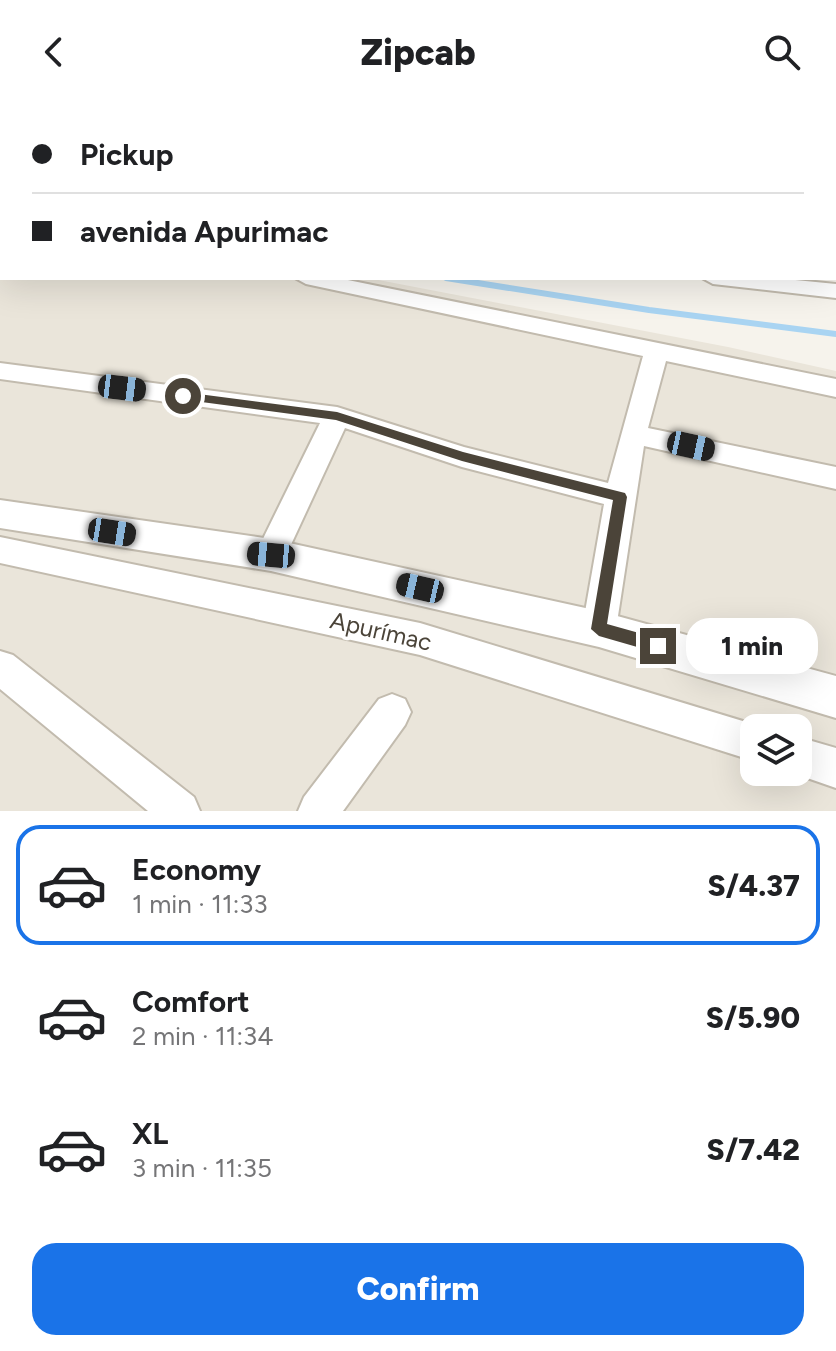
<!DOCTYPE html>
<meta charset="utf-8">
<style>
body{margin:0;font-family:Figtree,sans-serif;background:#f6f6f6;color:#202124;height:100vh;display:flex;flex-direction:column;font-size:30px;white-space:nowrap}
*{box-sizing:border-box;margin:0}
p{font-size:26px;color:#757577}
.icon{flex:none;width:44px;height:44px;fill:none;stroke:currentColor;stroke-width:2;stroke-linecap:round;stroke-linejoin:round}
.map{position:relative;height:707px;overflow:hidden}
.panel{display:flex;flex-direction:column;background:#fff;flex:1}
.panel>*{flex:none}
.banner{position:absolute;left:0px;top:0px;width:836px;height:176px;box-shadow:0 8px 32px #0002;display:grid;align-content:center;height:176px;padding:0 32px;background:#fff}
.tools{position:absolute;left:740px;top:610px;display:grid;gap:16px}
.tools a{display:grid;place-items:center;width:72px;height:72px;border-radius:16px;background:#fff;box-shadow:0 8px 32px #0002;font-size:40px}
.end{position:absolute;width:36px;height:36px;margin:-18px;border:10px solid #4b4439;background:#fff;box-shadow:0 0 0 4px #fff}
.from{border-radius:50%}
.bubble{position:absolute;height:56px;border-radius:24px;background:#fff;box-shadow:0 8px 32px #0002;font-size:26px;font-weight:800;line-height:56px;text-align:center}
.car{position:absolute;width:24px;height:48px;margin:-24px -12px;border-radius:10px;box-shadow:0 0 6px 2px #0007;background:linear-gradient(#222 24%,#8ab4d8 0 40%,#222 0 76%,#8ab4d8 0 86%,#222 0)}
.banner b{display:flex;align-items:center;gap:28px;height:76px;font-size:30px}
.banner b+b{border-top:2px solid #e0e0e0}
.banner i{width:20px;height:20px;background:#202124}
ul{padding:14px 0 0;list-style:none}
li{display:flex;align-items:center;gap:24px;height:120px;margin:0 16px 12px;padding:0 16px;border:4px solid transparent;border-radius:24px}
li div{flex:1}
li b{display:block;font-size:30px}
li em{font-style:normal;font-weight:800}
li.selected{border-color:#1a73e8}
li>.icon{width:72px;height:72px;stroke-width:1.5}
.cta{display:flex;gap:16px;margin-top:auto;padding:16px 32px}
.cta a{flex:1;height:92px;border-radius:24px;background:#1a73e8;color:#fff;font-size:32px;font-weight:800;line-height:92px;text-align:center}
header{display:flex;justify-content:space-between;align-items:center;height:104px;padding:0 32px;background:#fff;font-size:36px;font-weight:800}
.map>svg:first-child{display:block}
.residential{fill:#eae5da;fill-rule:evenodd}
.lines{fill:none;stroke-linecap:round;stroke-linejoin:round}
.stream{stroke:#a9d4f2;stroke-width:6}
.river{fill:#a9d4f2;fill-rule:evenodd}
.service-casing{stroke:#c2bbae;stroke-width:4}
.minor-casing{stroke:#c2bbae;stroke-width:4}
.tertiary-casing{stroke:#c2bbae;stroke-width:4}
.primary-casing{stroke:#e6c16a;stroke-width:4}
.service{fill:#fff;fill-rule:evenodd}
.minor{fill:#fff;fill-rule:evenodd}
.tertiary{fill:#fff;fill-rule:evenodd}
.primary{fill:#ffe39c;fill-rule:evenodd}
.route{fill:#4b4439}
.labels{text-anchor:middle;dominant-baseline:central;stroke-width:7;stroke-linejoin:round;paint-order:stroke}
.near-street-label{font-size:24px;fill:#4b4439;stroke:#fff}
</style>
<header><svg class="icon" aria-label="back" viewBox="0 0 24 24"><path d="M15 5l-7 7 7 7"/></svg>Zipcab<svg class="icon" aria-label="search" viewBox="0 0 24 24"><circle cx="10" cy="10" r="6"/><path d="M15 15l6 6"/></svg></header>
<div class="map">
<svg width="836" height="707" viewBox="0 0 836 707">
<rect width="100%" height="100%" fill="#f6f3ec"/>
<path class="residential" d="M0 120 2 174H368L728 243 836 267V707H0ZM754 624H798V668H754Z"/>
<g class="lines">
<path class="stream" d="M446 174 649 206 836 230"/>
<path class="river" d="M212 0H243L210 2Z
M2 50V66L0 67V51Z"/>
<defs>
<path id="service" d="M135 0H143V2H135Z
M834 70 836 71V77L834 76Z"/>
<path id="minor" d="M396 0H413L415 2H398Z
M741 0H757L758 2H742Z
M2 11V21L0 22V12Z
M834 43H836V53H834Z
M0 116H2V128H0Z
M295 174H338L836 275V293L666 257 648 324 836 363V385L644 342 616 525 611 536 599 540 587 536 582 525 604 400 462 363 345 324 282 460 271 464 260 460 255 451 320 319 0 275V259L337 303 464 343 608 379 643 252 306 180Z
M702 174H775L836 180V194L713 180Z
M0 433 420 519 766 624H754V657L420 551 0 459Z
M0 547 13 551 194 693 200 707H148L0 585Z
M392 590 405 595 411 608 405 621 343 707H298L304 693 379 595Z
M798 633 836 644V684L790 668H798Z"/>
<path id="tertiary" d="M0 396 271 435 599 507 836 572V614L599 543 271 467 0 424Z"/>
<path id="primary" d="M295 0H325L294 2Z
M0 26H2V42H0Z
M834 110H836V128H834Z"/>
</defs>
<use href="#service" class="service-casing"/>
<use href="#minor" class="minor-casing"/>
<use href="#tertiary" class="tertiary-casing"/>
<use href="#primary" class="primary-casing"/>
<use href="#service" class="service"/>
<use href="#minor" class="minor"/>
<use href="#tertiary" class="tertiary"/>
<use href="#primary" class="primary"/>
</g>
<path class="route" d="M183 288 337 308 463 348 625 389 627 393 607 520 664 536V547L658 549 599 532 591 525 613 396 462 357 336 316 179 295 177 292Z"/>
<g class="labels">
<g class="near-street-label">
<text transform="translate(381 527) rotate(13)">Apurímac</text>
</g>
</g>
</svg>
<div class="tools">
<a><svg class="icon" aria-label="layers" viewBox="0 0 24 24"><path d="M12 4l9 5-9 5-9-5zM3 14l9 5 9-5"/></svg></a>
</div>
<i class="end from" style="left:183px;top:292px"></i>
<i class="end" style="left:658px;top:542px"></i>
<div class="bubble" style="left:686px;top:514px;width:132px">1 min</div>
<i class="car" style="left:122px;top:284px;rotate:97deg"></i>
<i class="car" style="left:691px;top:342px;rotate:102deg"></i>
<i class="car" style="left:112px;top:428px;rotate:99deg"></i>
<i class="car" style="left:271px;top:451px;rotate:275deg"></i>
<i class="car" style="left:420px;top:484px;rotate:283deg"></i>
<div class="banner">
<b><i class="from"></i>Pickup</b>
<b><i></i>avenida Apurimac</b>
</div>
</div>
<section class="panel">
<ul>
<li class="selected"><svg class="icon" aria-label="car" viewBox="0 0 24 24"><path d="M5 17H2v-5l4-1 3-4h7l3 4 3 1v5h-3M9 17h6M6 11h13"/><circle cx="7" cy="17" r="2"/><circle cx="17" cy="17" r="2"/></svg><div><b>Economy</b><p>1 min · 11:33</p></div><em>S/4.37</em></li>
<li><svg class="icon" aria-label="car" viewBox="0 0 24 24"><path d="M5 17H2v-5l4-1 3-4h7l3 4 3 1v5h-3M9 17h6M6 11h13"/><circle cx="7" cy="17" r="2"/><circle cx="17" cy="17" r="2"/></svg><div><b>Comfort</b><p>2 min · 11:34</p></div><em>S/5.90</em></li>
<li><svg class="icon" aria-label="car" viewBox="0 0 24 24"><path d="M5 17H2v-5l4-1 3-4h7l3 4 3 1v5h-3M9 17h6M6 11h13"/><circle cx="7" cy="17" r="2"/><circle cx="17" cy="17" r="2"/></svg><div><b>XL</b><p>3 min · 11:35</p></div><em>S/7.42</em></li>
</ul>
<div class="cta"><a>Confirm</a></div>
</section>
